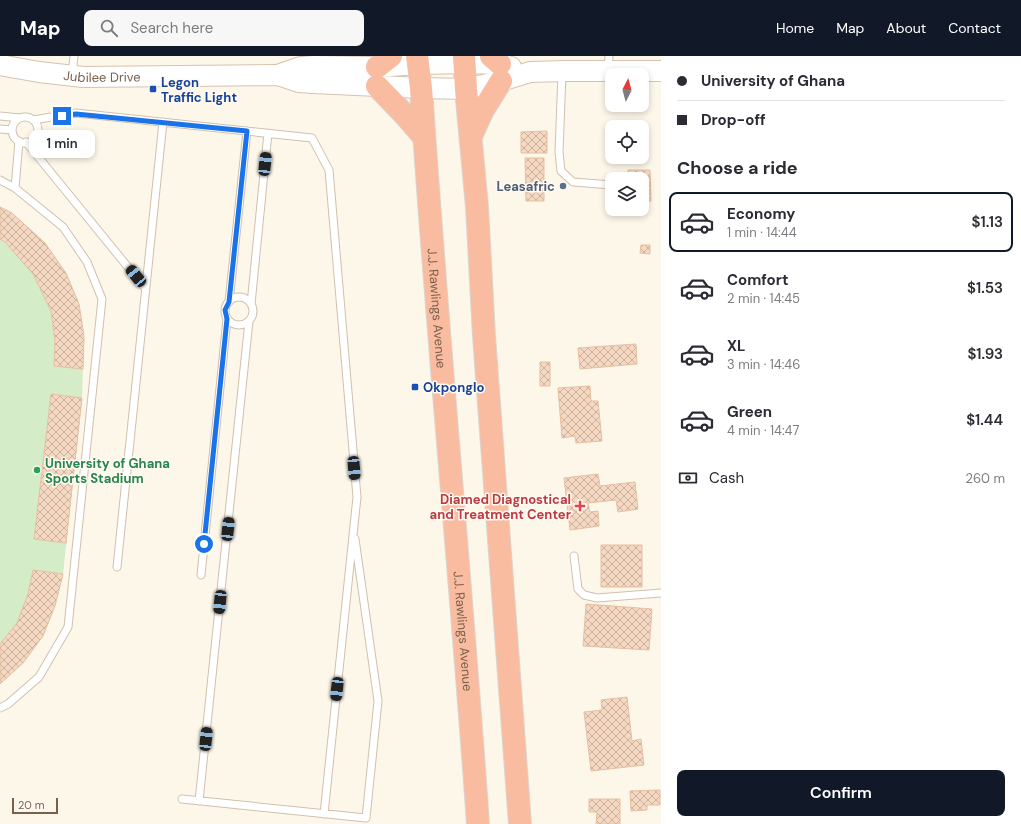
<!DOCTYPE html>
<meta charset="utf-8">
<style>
body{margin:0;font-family:"DM Sans",sans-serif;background:#f7f7f7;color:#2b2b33;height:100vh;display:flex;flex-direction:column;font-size:15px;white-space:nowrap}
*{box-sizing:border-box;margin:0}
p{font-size:13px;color:#7c7c81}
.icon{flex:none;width:22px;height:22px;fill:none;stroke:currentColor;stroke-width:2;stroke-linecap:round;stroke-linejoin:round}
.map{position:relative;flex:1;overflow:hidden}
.drawer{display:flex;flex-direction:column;background:#fff;width:360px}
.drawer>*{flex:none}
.banner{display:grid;align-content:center;height:88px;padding:0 16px;background:#fff}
.needle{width:26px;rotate:6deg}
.controls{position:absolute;left:605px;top:12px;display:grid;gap:8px}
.controls a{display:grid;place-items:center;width:44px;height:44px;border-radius:8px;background:#fff;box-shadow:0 2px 6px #0003;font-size:20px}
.scale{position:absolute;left:12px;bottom:10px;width:46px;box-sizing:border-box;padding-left:4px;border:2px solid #7a5f4b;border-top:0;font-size:11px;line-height:14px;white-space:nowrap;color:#7a5f4b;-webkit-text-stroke:3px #fffaf2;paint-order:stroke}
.end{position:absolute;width:18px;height:18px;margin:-9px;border:5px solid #1a73e8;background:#fff;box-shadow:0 0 0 2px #fff}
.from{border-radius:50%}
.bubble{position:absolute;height:28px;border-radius:8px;background:#fff;box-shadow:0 2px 6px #0003;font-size:13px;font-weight:600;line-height:28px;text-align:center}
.car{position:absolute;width:12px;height:24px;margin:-12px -6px;border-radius:5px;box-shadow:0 0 3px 1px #0007;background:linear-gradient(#222 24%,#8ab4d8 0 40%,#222 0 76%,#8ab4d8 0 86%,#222 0)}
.banner b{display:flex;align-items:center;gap:14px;height:38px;font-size:15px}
.banner b+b{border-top:1px solid #e1e1e2}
.banner i{width:10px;height:10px;background:#2b2b33}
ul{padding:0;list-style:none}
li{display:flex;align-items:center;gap:12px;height:60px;margin:0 8px 6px;padding:0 8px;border:2px solid transparent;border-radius:8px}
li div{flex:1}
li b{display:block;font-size:15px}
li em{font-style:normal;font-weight:600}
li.current{border-color:#111827}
li>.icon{width:36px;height:36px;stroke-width:1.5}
h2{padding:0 16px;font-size:18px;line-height:48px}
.pay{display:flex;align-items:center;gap:10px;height:44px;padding:0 16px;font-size:15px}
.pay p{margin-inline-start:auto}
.button{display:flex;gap:8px;margin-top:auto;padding:8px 16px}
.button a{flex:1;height:46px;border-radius:8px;background:#111827;color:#fff;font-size:16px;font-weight:600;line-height:46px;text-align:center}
header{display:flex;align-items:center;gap:24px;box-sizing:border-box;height:56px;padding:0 20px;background:#111827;color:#fff}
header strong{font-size:19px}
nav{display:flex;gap:22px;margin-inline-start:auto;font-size:14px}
.search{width:280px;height:36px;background:#f7f7f7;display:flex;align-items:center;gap:10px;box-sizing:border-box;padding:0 14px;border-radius:8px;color:#7c7c81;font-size:15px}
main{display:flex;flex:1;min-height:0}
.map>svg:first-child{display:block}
.pitch{fill:#d4ecc7}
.building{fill:url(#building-cross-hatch);stroke:#e7bfa0}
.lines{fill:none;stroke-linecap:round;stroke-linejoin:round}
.lane-casing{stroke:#d1c0ae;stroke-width:9}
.secondary-casing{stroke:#d6c2ae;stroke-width:22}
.highway-casing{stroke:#dcd5d0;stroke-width:24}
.lane{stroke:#fff;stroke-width:7}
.secondary{stroke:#fff;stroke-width:20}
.highway{stroke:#f9bca0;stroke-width:22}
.route{stroke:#1a73e8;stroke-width:5}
.transit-dot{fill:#1a4fb4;stroke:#fffaf2;stroke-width:1.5}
.service-dot{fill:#5c6f8a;stroke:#fffaf2;stroke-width:1.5}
.leisure-dot{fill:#2e9e5b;stroke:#fffaf2;stroke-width:1.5}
.health-dot{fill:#e0444e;stroke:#fffaf2;stroke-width:1.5}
.labels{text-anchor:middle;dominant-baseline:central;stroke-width:3;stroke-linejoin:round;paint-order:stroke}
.street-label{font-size:13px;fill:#7a5f4b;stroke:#fffaf2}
.transit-label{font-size:13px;font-weight:bold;fill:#164399;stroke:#fffaf2;text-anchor:start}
.service-label{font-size:13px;font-weight:bold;fill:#4e5e75;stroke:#fffaf2;text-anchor:end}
.leisure-label{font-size:13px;font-weight:bold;fill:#27864d;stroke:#fffaf2;text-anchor:start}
.health-label{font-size:13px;font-weight:bold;fill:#be3a42;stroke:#fffaf2;text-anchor:end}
</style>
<header>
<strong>Map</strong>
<div class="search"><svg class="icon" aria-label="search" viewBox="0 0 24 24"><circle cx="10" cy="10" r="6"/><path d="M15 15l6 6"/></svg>Search here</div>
<nav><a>Home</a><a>Map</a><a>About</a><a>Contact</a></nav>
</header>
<main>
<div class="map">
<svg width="661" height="768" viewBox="0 0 661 768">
<defs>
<pattern id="building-cross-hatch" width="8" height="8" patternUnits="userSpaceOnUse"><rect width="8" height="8" fill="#f4d8c1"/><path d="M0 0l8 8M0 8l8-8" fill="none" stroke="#cbb29f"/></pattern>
</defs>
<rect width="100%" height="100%" fill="#fdf7ea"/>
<path class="pitch" d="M0 151 12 157 84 280 83 313 82 342 63 518 55 550 43 580 23 607 0 628Z"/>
<path class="building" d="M547 75V97H521V76Z
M525 102H544V145H526Z
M628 114H650L651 145H642V123H628Z
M0 151 12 157 45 187 66 217 79 248 84 280 83 313 54 310 55 285 51 255 33 218 5 186 0 183Z
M641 189H650V198L640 197Z
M636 288 637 308 580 313 578 292Z
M540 306H550V330H540Z
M590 330 591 345H598L602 385 576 387 575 380 562 382 558 332Z
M51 338 82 342 66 487 34 483Z
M598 418 600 430 635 426 638 453 618 456 616 444 588 447 590 456 598 455 599 470 570 474 564 422Z
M601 489H642V531H601Z
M33 514 63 518 55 550 43 580 23 607 0 628V588L17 567 28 538Z
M586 548 652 553 649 594 583 590Z
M627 641 632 685 641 683 644 709 591 715 584 656 602 654 601 644Z
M660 734V749H647V754L631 755 630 735Z
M589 743H620V768H596L597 756H589Z"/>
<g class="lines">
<defs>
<path id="lane" d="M608 13 609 0
M562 17 559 96 561 115 573 126 612 129
M72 18 74 0
M0 60 20 62
M12 74a13 13 0 1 1 26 0a13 13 0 1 1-26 0Z
M33 64 76 57 312 82 329 114 357 441 324 758
M0 73 12 74
M26 86 145 232
M0 124 15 132 63 171 87 206 102 243 68 571 39 621 8 648 0 652
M15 132 19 85
M225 255a14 14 0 1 1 28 0a14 14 0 1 1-28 0Z
M229 246 247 75
M251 248 268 77
M574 500 578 533 584 539 597 542 661 537
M117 511 163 66
M201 519 227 263
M182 743 366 762 378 645 355 483
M199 745 249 265"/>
<g id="secondary">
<path id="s1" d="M0 9 39 16 83 21 278 19 299 26 313 27 421 32 466 33 501 25 530 16 565 15H661"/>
<path d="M278 19 301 11 314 10 377 11 418 8 465 7 500 8 511 11"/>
</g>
<g id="highway">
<path id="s2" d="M417 0 421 32C437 278 461 523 478 768"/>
<path d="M464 0 466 33 477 151 484 280 520 768"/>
<path d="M491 0 500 8"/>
<path d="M377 11 391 0"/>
<path d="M377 30 404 58 424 81"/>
<path d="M471 80 483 54 501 25"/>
</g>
</defs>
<use href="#lane" class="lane-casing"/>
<use href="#secondary" class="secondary-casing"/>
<use href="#highway" class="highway-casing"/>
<use href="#lane" class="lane"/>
<use href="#secondary" class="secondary"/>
<use href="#highway" class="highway"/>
</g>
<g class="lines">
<path class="route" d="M62 60 76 58 247 75 229 246 225 254 227 263 204 488"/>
</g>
<g class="transit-dot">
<rect x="149" y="29" width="8" height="8" rx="2"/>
<rect x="411" y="327" width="8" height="8" rx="2"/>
</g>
<circle class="service-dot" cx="563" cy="130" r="4"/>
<circle class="leisure-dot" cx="37" cy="414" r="4"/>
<path class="health-dot" d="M578 444h4v4h4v4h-4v4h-4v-4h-4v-4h4z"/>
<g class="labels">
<g class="street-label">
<text stroke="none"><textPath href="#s1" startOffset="103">Jubilee Drive</textPath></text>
<text stroke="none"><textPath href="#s2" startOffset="253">J.J. Rawlings Avenue</textPath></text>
<text stroke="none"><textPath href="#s2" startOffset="577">J.J. Rawlings Avenue</textPath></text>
</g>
<g class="transit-label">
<text x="161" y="26">Legon<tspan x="161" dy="15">Traffic Light</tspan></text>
<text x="423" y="331">Okponglo</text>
</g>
<g class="service-label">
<text x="555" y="130">Leasafric</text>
</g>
<g class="leisure-label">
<text x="45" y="407">University of Ghana<tspan x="45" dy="15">Sports Stadium</tspan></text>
</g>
<g class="health-label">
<text x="571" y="443">Diamed Diagnostical<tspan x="571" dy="15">and Treatment Center</tspan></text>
</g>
</g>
</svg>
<div class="controls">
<a><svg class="needle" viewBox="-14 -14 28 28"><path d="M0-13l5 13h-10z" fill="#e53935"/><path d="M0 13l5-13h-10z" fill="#7c7c81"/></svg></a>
<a><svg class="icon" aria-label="locate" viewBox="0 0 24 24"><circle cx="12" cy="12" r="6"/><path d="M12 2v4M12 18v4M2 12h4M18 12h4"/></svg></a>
<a><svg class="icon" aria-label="layers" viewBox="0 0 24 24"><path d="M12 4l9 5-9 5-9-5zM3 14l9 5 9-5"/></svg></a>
</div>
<div class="scale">20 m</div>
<i class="end from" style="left:204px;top:488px"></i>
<i class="end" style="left:62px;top:60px"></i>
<div class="bubble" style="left:29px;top:74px;width:66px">1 min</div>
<i class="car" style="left:265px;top:108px;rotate:6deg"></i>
<i class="car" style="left:136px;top:220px;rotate:321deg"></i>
<i class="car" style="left:354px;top:412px;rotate:175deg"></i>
<i class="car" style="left:228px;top:473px;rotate:6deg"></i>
<i class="car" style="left:220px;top:546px;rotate:186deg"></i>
<i class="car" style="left:337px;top:633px;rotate:186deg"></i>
<i class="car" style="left:206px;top:683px;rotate:6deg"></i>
</div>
<section class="drawer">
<div class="banner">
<b><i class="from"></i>University of Ghana</b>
<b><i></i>Drop-off</b>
</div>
<h2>Choose a ride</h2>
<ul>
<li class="current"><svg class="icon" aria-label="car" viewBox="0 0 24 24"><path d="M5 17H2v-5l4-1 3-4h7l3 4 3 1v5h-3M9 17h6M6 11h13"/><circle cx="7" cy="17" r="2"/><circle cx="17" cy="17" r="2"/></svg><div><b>Economy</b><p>1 min · 14:44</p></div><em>$1.13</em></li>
<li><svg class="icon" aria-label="car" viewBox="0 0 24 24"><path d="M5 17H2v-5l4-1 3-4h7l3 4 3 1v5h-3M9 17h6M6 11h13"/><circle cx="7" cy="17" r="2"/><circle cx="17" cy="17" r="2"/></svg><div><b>Comfort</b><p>2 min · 14:45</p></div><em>$1.53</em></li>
<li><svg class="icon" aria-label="car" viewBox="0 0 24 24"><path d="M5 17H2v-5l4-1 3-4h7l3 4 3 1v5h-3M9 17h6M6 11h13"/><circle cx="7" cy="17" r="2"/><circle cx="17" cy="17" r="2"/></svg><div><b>XL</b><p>3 min · 14:46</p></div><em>$1.93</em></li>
<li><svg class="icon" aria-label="car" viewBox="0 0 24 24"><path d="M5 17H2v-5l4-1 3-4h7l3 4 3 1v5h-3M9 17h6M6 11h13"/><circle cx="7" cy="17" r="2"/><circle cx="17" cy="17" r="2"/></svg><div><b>Green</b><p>4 min · 14:47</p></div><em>$1.44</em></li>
</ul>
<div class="pay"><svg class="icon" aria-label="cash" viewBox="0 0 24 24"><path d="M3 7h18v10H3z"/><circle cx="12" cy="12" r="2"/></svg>Cash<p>260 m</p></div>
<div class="button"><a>Confirm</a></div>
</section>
</main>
